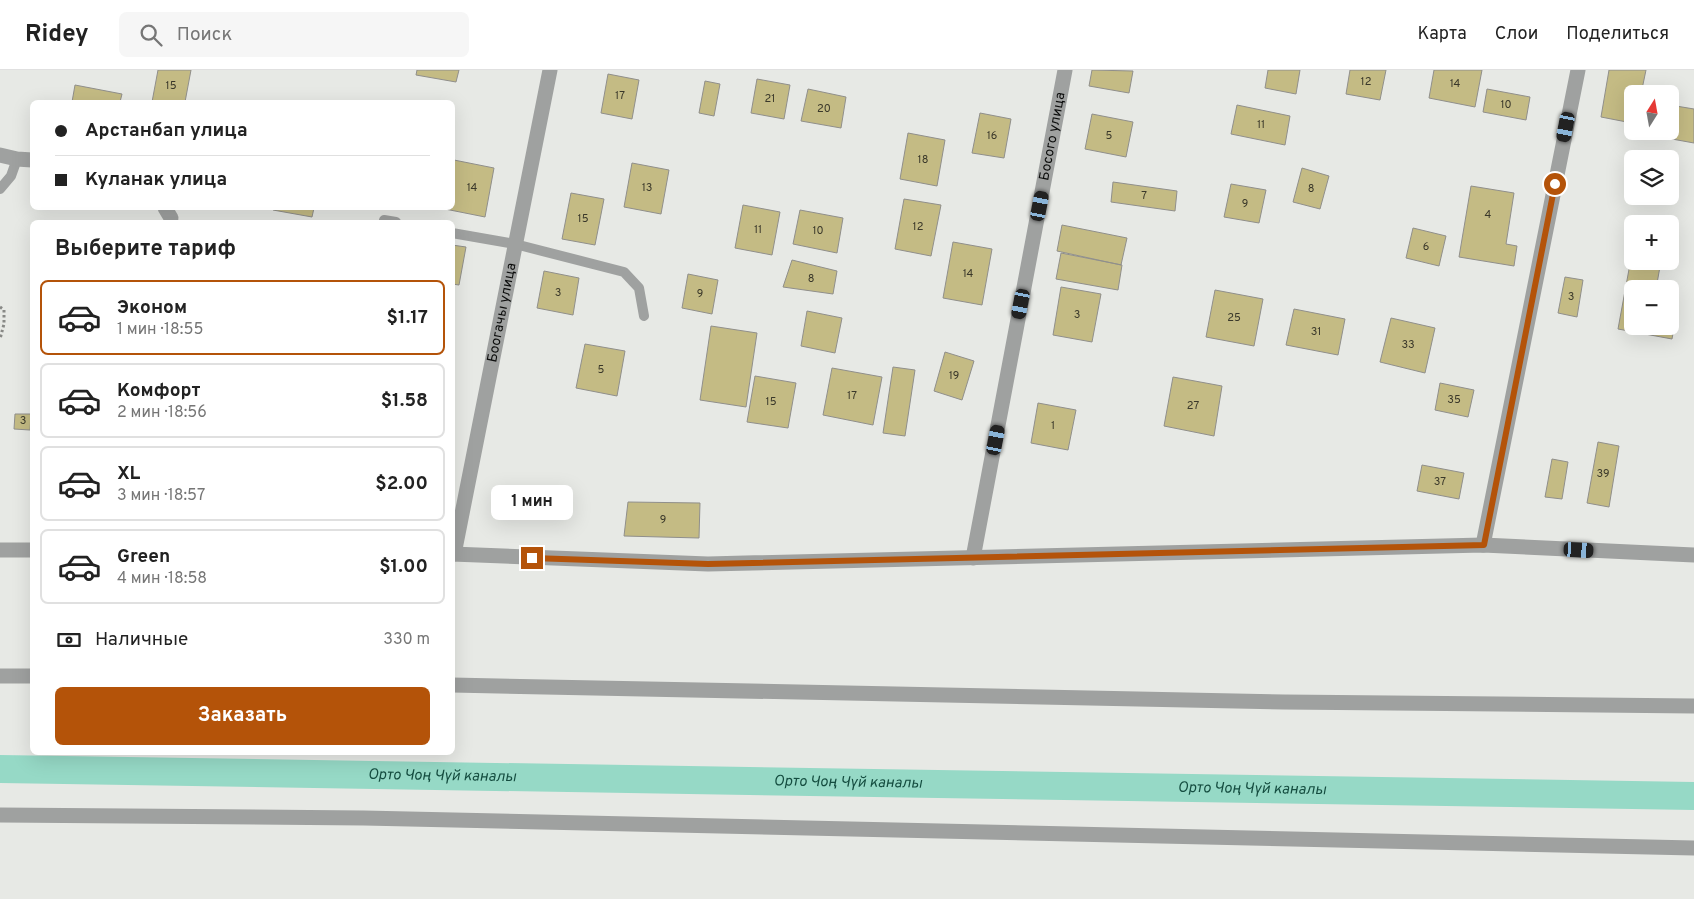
<!DOCTYPE html>
<html lang="ru">
<meta charset="utf-8">
<style>
body{margin:0;font-family:Overpass,sans-serif;background:#f6f6f6;color:#222;height:100vh;display:flex;flex-direction:column;font-size:19px;white-space:nowrap}
*{box-sizing:border-box;margin:0}
p{font-size:16px;color:#767676}
.icon{flex:none;width:28px;height:28px;fill:none;stroke:currentColor;stroke-width:2;stroke-linecap:round;stroke-linejoin:round}
.map{position:relative;flex:1;overflow:hidden}
.details{position:absolute;left:30px;top:150px;width:425px;height:535px;display:flex;flex-direction:column;background:#fff;border-radius:8px;box-shadow:0 5px 20px #0002}
.details>*{flex:none}
.top-card{position:absolute;left:30px;top:30px;width:425px;height:110px;border-radius:8px;box-shadow:0 5px 20px #0002;display:grid;align-content:center;height:110px;padding:0 25px;background:#fff}
.needle{width:32px;rotate:11deg}
.controls{position:absolute;left:1624px;top:15px;display:grid;gap:10px}
.controls a{display:grid;place-items:center;width:55px;height:55px;border-radius:8px;background:#fff;box-shadow:0 5px 20px #0002;font-size:25px}
.end{position:absolute;width:22px;height:22px;margin:-11px;border:6px solid #b45309;background:#fff;box-shadow:0 0 0 2px #fff}
.from{border-radius:50%}
.bubble{position:absolute;height:35px;border-radius:8px;background:#fff;box-shadow:0 5px 20px #0002;font-size:16px;font-weight:700;line-height:35px;text-align:center}
.car{position:absolute;width:15px;height:30px;margin:-15px -8px;border-radius:6px;box-shadow:0 0 4px 1px #0007;background:linear-gradient(#222 24%,#8ab4d8 0 40%,#222 0 76%,#8ab4d8 0 86%,#222 0)}
.top-card b{display:flex;align-items:center;gap:18px;height:48px;font-size:19px}
.top-card b+b{border-top:1px solid #e0e0e0}
.top-card i{width:12px;height:12px;background:#222}
ul{padding:0;list-style:none}
li{display:flex;align-items:center;gap:15px;height:75px;margin:0 10px 8px;padding:0 15px;border:2px solid #e0e0e0;border-radius:8px}
li div{flex:1}
li b{display:block;font-size:19px}
li em{font-style:normal;font-weight:700}
li.active{border-color:#b45309}
li>.icon{width:45px;height:45px;stroke-width:1.5}
h2{padding:0 25px;font-size:22px;line-height:60px}
.pay{display:flex;align-items:center;gap:12px;height:55px;padding:0 25px;font-size:19px}
.pay p{margin-inline-start:auto}
.cta{display:flex;gap:10px;margin-top:auto;padding:10px 25px}
.cta a{flex:1;height:58px;border-radius:8px;background:#b45309;color:#fff;font-size:20px;font-weight:700;line-height:58px;text-align:center}
header{display:flex;align-items:center;gap:30px;box-sizing:border-box;height:70px;padding:0 25px;background:#fff;border-bottom:1px solid #e0e0e0}
header strong{font-size:24px}
nav{display:flex;gap:28px;margin-inline-start:auto;font-size:18px}
.search{width:350px;height:45px;background:#f6f6f6;display:flex;align-items:center;gap:12px;box-sizing:border-box;padding:0 18px;border-radius:8px;color:#767676;font-size:19px}
.map>svg:first-child{display:block}
.lines{fill:none;stroke-linecap:round;stroke-linejoin:round}
.canal{stroke:#96d9c6;stroke-width:28}
.building{fill:#c4bb84;stroke:#908f8b}
.path{stroke:#888986;stroke-width:3;stroke-dasharray:2.5 2.5;stroke-linecap:butt}
.service{stroke:#9fa1a0;stroke-width:10}
.minor{stroke:#9fa1a0;stroke-width:15}
.route{stroke:#b45309;stroke-width:6}
.labels{text-anchor:middle;dominant-baseline:central;stroke-width:5;stroke-linejoin:round;paint-order:stroke}
.number-label{font-size:11px;fill:#3a382a}
.street-label{font-size:14px;fill:#0c0d0c;stroke:#f5f6f2}
.water-label{font-size:15px;font-style:italic;fill:#154d40;stroke:#f5f6f2}
</style>
<header>
<strong>Ridey</strong>
<div class="search"><svg class="icon" aria-label="search" viewBox="0 0 24 24"><circle cx="10" cy="10" r="6"/><path d="M15 15l6 6"/></svg>Поиск</div>
<nav><a>Карта</a><a>Слои</a><a>Поделиться</a></nav>
</header>
<div class="map">
<svg width="1694" height="829" viewBox="0 0 1694 829">
<rect width="100%" height="100%" fill="#e7e9e5"/>
<g class="lines">
<path class="canal" id="s1" d="M0 699 1694 726"/>
</g>
<path class="building" d="M158 0H191L185 32H152Z
M417 0H459L456 12 416 5Z
M1092 0 1133 1 1129 23 1089 16Z
M1268 0H1300L1296 24 1265 18Z
M1350 0H1386L1380 30 1346 24Z
M1434 0H1482L1475 37 1429 28Z
M1609 0H1646L1641 24H1632V53L1601 47Z
M608 4 639 10 632 49 601 43Z
M757 9 790 15 784 49 751 43Z
M705 11 720 14 714 46 699 43Z
M75 15 122 24 120 32H72Z
M808 19 846 27 841 58 801 51Z
M1487 19 1530 27 1526 50 1483 42Z
M1237 35 1290 46 1285 75 1231 64Z
M1670 35 1694 39V73L1661 67 1663 61H1670Z
M980 43 1011 49 1004 88 972 83Z
M1092 44 1133 52 1126 87 1085 79Z
M908 63 945 70 937 116 900 109Z
M454 90 494 98 485 147 445 139V138H452Z
M632 93 669 100 661 144 624 137Z
M1302 98 1329 106 1320 139 1293 132Z
M1113 112 1177 121 1175 141 1111 132Z
M1231 114 1266 120 1259 153 1224 147Z
M1471 116 1514 123 1506 174 1517 176 1514 196 1459 187Z
M571 123 604 129 595 175 562 169Z
M904 129 941 135 931 186 895 179Z
M743 135 780 142 772 185 735 178Z
M273 138H314L312 147 273 140Z
M800 140 843 148 837 183 793 174Z
M1062 155 1127 168 1121 195 1057 181Z
M1413 158 1446 166 1439 196 1406 188Z
M953 172 992 179 982 235 943 228Z
M452 175 466 177 459 215 452 214Z
M1061 183 1122 195 1118 220 1056 209Z
M1632 183V191H1661L1656 219H1632V256H1670V246L1676 247 1672 269 1618 259Z
M792 190 837 201 833 224 783 217Z
M544 201 579 208 573 245 537 238Z
M688 204 718 210 712 244 682 238Z
M1565 207 1583 210 1577 247 1558 243Z
M1061 217 1101 224 1092 272 1053 265Z
M1215 220 1263 229 1254 276 1206 267Z
M1294 239 1345 249 1338 285 1286 275Z
M807 241 842 248 835 283 801 276Z
M1391 248 1435 258 1425 303 1380 292Z
M711 256 757 263 746 337 700 330Z
M585 274 625 281 617 326 576 318Z
M945 282 974 291 962 330 934 321Z
M893 297 915 300 905 366 883 363Z
M832 298 882 307 873 355 823 345Z
M755 306 796 313 788 358 747 352Z
M1173 307 1222 316 1214 366 1164 356Z
M1440 313 1474 320 1468 347 1435 340Z
M1038 333 1076 340 1068 380 1031 373Z
M15 344H31L30 360 14 359Z
M1598 372 1619 376 1609 437 1587 433Z
M1552 389 1568 392 1562 429 1545 427Z
M1422 395 1464 403 1459 429 1417 421Z
M628 432 700 433 699 468 624 466Z"/>
<g class="lines">
<path class="path" d="M0 237 4 240V254L0 269"/>
<path class="service" d="M0 119 11 106 17 89
M384 150 396 152
M452 163 515 174 624 202 639 218 644 246"/>
<g class="minor">
<path d="M0 85 17 89 32 90"/>
<path d="M165 138 171 148"/>
<path d="M1483 475 1578 0"/>
<path d="M0 480H32"/>
<path d="M452 484 708 494 1483 475 1694 485"/>
<path id="s2" d="M454 484 550 0"/>
<path id="s3" d="M973 488 1065 0"/>
<path d="M0 606H32"/>
<path d="M452 615 1284 632 1694 636"/>
<path d="M0 745 364 748 1694 778"/>
</g>
</g>
<g class="lines">
<path class="route" d="M532 488 708 494 1484 475 1555 114"/>
</g>
<g class="labels">
<g class="number-label">
<text x="1366" y="12">12</text>
<text x="1455" y="14">14</text>
<text x="171" y="16">15</text>
<text x="620" y="26">17</text>
<text x="770" y="29">21</text>
<text x="1506" y="35">10</text>
<text x="824" y="39">20</text>
<text x="1261" y="55">11</text>
<text x="992" y="66">16</text>
<text x="1109" y="66">5</text>
<text x="923" y="90">18</text>
<text x="472" y="118">14</text>
<text x="647" y="118">13</text>
<text x="1311" y="119">8</text>
<text x="1144" y="126">7</text>
<text x="1245" y="134">9</text>
<text x="1488" y="145">4</text>
<text x="583" y="149">15</text>
<text x="918" y="157">12</text>
<text x="758" y="160">11</text>
<text x="818" y="161">10</text>
<text x="1426" y="177">6</text>
<text x="968" y="204">14</text>
<text x="811" y="209">8</text>
<text x="558" y="223">3</text>
<text x="700" y="224">9</text>
<text x="1571" y="227">3</text>
<text x="1077" y="245">3</text>
<text x="1234" y="248">25</text>
<text x="1316" y="262">31</text>
<text x="1408" y="275">33</text>
<text x="601" y="300">5</text>
<text x="954" y="306">19</text>
<text x="852" y="326">17</text>
<text x="1454" y="330">35</text>
<text x="771" y="332">15</text>
<text x="1193" y="336">27</text>
<text x="23" y="351">3</text>
<text x="1053" y="356">1</text>
<text x="1603" y="404">39</text>
<text x="1440" y="412">37</text>
<text x="663" y="450">9</text>
</g>
<g class="street-label">
<text stroke="none"><textPath href="#s3" startOffset="429">Босого улица</textPath></text>
<text stroke="none"><textPath href="#s2" startOffset="246">Боогачы улица</textPath></text>
</g>
<g class="water-label">
<text stroke="none"><textPath href="#s1" startOffset="442">Орто Чоң Чүй каналы</textPath></text>
<text stroke="none"><textPath href="#s1" startOffset="848">Орто Чоң Чүй каналы</textPath></text>
<text stroke="none"><textPath href="#s1" startOffset="1252">Орто Чоң Чүй каналы</textPath></text>
</g>
</g>
</svg>
<div class="controls">
<a><svg class="needle" viewBox="-14 -14 28 28"><path d="M0-13l5 13h-10z" fill="#e53935"/><path d="M0 13l5-13h-10z" fill="#767676"/></svg></a>
<a><svg class="icon" aria-label="layers" viewBox="0 0 24 24"><path d="M12 4l9 5-9 5-9-5zM3 14l9 5 9-5"/></svg></a>
<a>+</a>
<a>−</a>
</div>
<i class="end from" style="left:1555px;top:114px"></i>
<i class="end" style="left:532px;top:488px"></i>
<div class="bubble" style="left:491px;top:415px;width:82px">1 мин</div>
<i class="car" style="left:1566px;top:57px;rotate:191deg"></i>
<i class="car" style="left:1040px;top:136px;rotate:11deg"></i>
<i class="car" style="left:1021px;top:234px;rotate:191deg"></i>
<i class="car" style="left:996px;top:370px;rotate:11deg"></i>
<i class="car" style="left:1579px;top:480px;rotate:93deg"></i>
<div class="top-card">
<b><i class="from"></i>Арстанбап улица</b>
<b><i></i>Куланак улица</b>
</div>
<section class="details">
<h2>Выберите тариф</h2>
<ul>
<li class="active"><svg class="icon" aria-label="car" viewBox="0 0 24 24"><path d="M5 17H2v-5l4-1 3-4h7l3 4 3 1v5h-3M9 17h6M6 11h13"/><circle cx="7" cy="17" r="2"/><circle cx="17" cy="17" r="2"/></svg><div><b>Эконом</b><p>1 мин · 18:55</p></div><em>$1.17</em></li>
<li><svg class="icon" aria-label="car" viewBox="0 0 24 24"><path d="M5 17H2v-5l4-1 3-4h7l3 4 3 1v5h-3M9 17h6M6 11h13"/><circle cx="7" cy="17" r="2"/><circle cx="17" cy="17" r="2"/></svg><div><b>Комфорт</b><p>2 мин · 18:56</p></div><em>$1.58</em></li>
<li><svg class="icon" aria-label="car" viewBox="0 0 24 24"><path d="M5 17H2v-5l4-1 3-4h7l3 4 3 1v5h-3M9 17h6M6 11h13"/><circle cx="7" cy="17" r="2"/><circle cx="17" cy="17" r="2"/></svg><div><b>XL</b><p>3 мин · 18:57</p></div><em>$2.00</em></li>
<li><svg class="icon" aria-label="car" viewBox="0 0 24 24"><path d="M5 17H2v-5l4-1 3-4h7l3 4 3 1v5h-3M9 17h6M6 11h13"/><circle cx="7" cy="17" r="2"/><circle cx="17" cy="17" r="2"/></svg><div><b>Green</b><p>4 мин · 18:58</p></div><em>$1.00</em></li>
</ul>
<div class="pay"><svg class="icon" aria-label="cash" viewBox="0 0 24 24"><path d="M3 7h18v10H3z"/><circle cx="12" cy="12" r="2"/></svg>Наличные<p>330 m</p></div>
<div class="cta"><a>Заказать</a></div>
</section>
</div>
